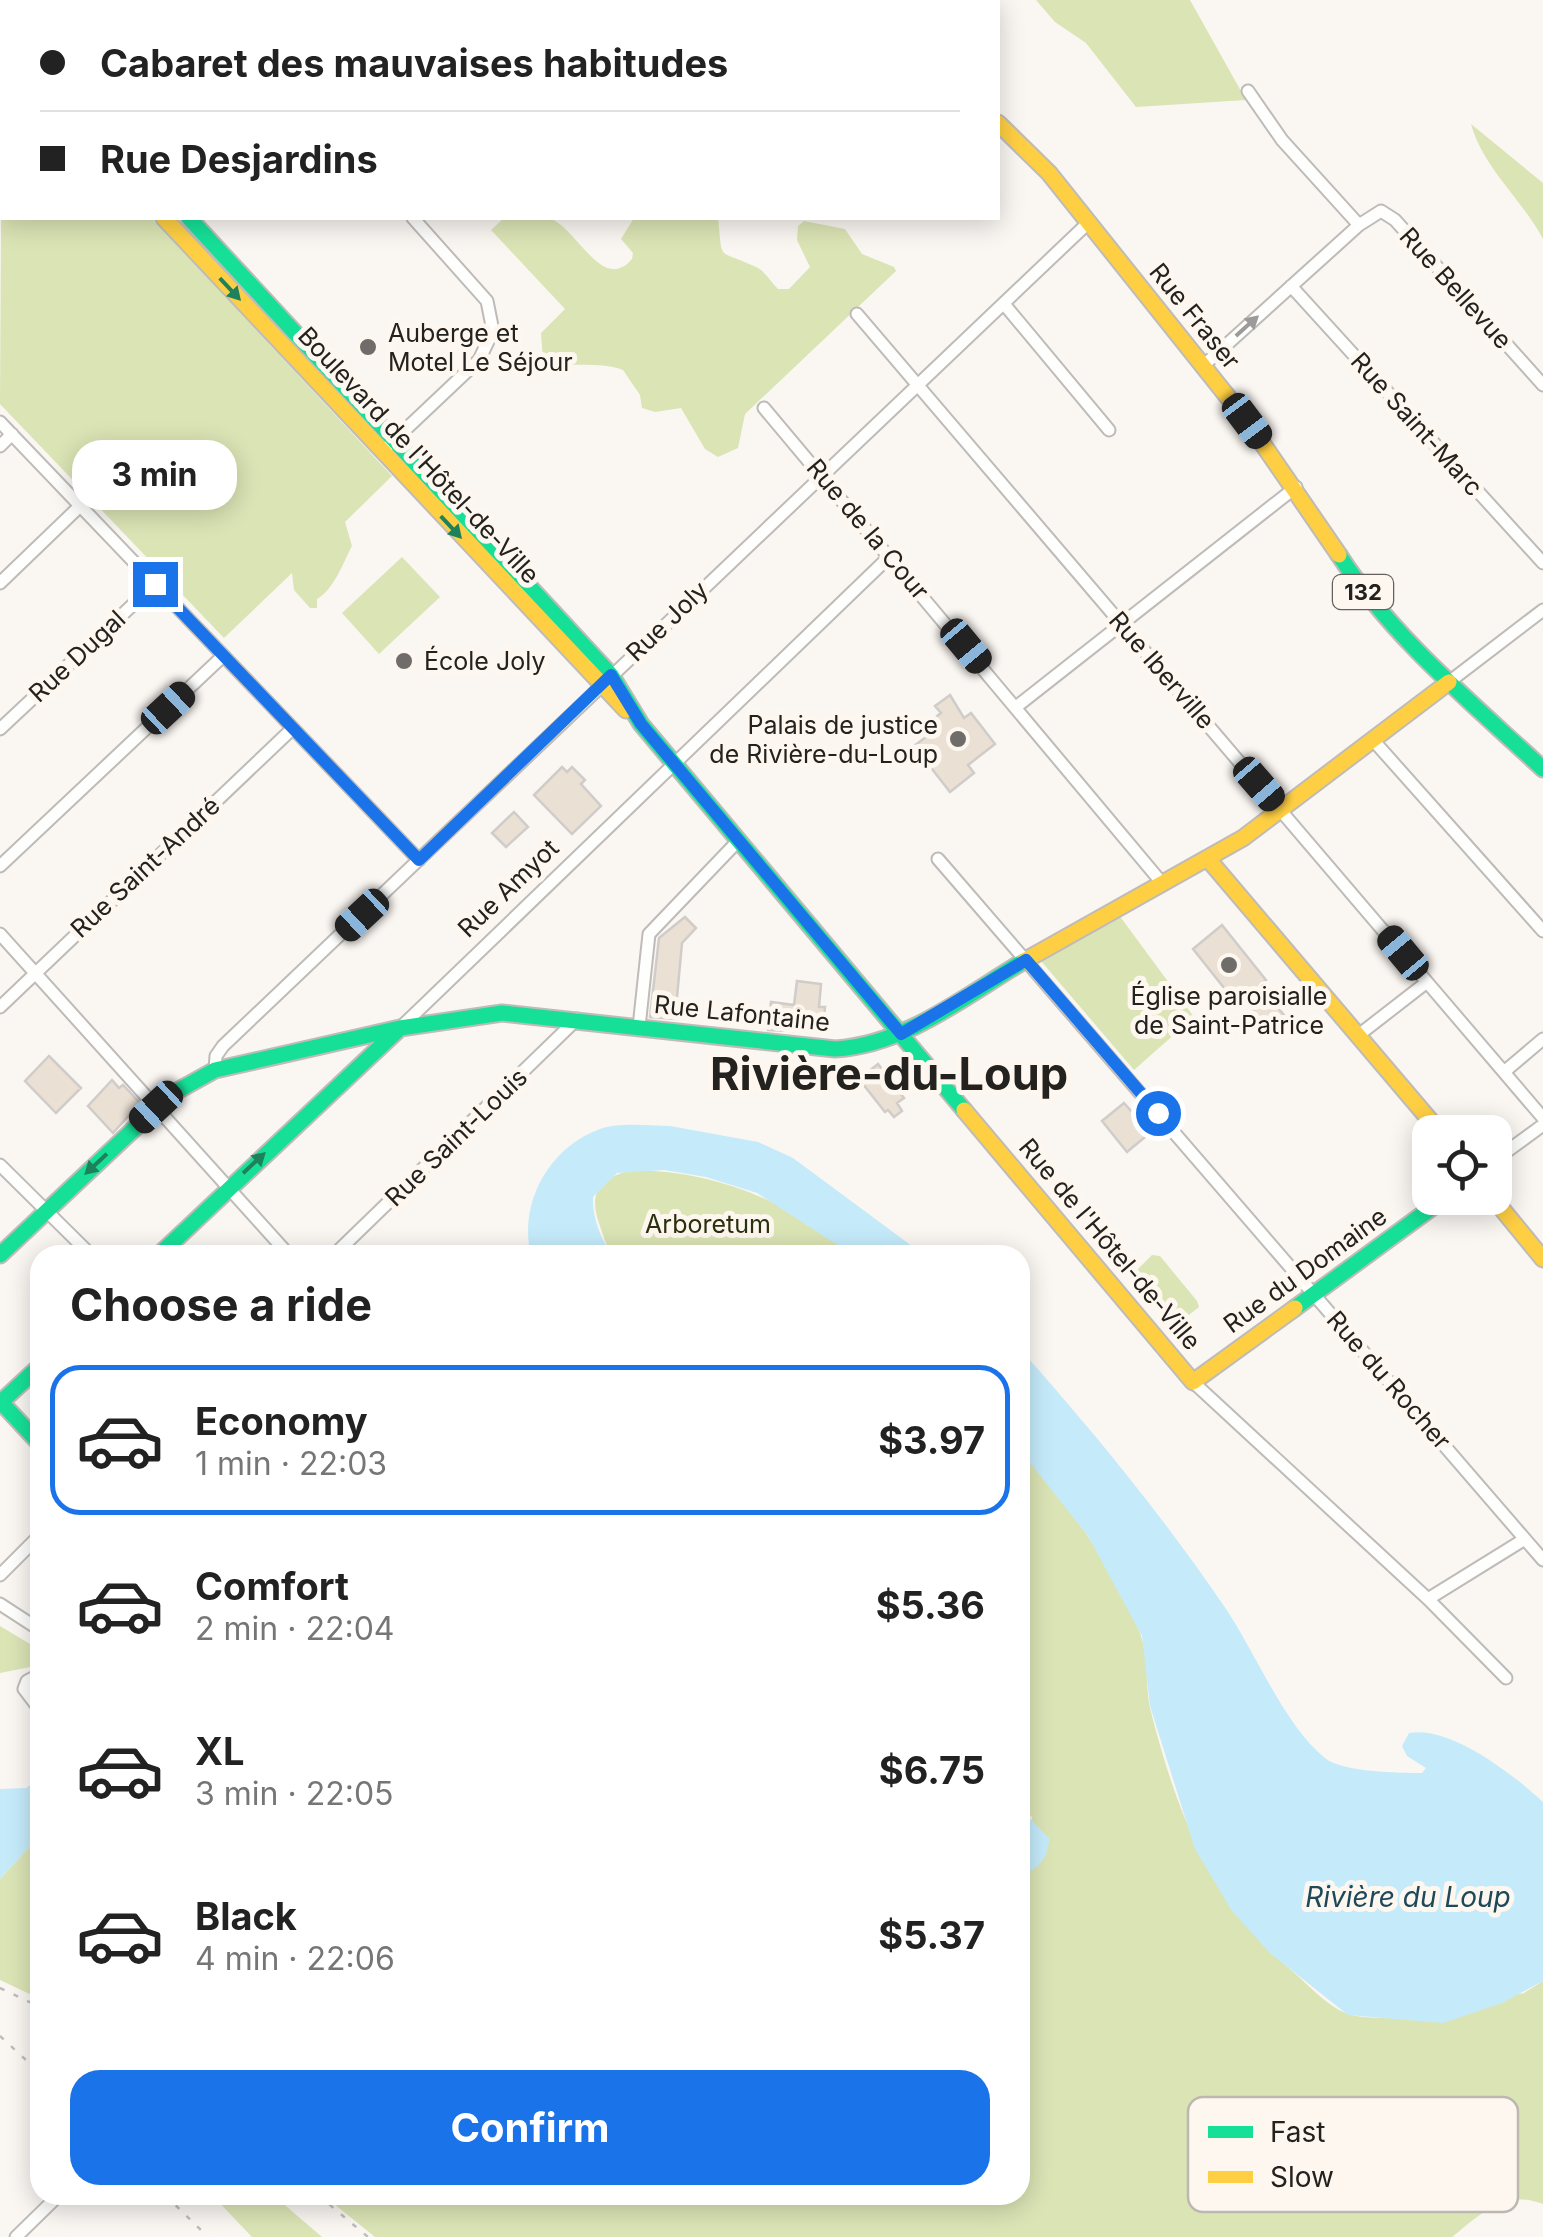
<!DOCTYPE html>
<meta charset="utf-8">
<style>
body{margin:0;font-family:Inter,sans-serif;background:#f6f6f6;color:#222;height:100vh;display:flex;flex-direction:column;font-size:38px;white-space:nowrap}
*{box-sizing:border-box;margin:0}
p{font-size:32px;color:#767676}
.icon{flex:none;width:55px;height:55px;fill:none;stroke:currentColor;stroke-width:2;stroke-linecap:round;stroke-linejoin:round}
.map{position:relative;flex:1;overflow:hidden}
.drawer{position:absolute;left:30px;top:1245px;width:1000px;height:960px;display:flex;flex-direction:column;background:#fff;border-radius:30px;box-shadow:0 5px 25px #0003}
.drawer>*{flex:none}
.banner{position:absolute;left:0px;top:0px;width:1000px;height:220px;box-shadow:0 5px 25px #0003;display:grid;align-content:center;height:220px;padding:0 40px;background:#fff}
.buttons{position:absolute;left:1412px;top:1115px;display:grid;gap:20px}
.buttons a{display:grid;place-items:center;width:100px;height:100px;border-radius:20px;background:#fff;box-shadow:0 5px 25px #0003;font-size:50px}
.end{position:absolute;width:45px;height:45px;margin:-22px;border:12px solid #1a73e8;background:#fff;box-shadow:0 0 0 5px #fff}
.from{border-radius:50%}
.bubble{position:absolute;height:70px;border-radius:30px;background:#fff;box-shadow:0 5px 25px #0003;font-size:32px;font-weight:700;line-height:70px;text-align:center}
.car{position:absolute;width:30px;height:60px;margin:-30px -15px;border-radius:12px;box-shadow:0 0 8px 2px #0007;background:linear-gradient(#222 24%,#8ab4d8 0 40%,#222 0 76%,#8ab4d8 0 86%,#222 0)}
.banner b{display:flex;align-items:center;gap:35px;height:95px;font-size:38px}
.banner b+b{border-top:2px solid #e0e0e0}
.banner i{width:25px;height:25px;background:#222}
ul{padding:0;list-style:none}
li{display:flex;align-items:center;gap:30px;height:150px;margin:0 20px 15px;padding:0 20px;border:5px solid transparent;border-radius:30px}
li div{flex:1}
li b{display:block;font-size:38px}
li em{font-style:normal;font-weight:700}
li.current{border-color:#1a73e8}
li>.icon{width:90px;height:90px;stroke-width:1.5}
h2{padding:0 40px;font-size:45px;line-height:120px}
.primary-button{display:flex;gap:20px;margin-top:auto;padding:20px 40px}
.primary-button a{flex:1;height:115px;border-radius:30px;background:#1a73e8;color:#fff;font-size:40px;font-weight:700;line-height:115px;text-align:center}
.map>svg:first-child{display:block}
.green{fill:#dbe4b5}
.water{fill:#c5ebfa}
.building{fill:#eae0d3;stroke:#cfccc9;stroke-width:2.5}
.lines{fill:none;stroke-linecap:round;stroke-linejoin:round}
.street-casing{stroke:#bebbb8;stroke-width:15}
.fast-casing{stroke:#bebbb8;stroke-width:19}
.slow-casing{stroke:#bebbb8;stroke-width:19}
.street{stroke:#fefefd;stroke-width:11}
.fast{stroke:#16e098;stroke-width:15}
.slow{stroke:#ffcf43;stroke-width:15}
.rail{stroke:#bebdbc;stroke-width:2.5;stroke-dasharray:5 10;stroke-linecap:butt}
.oneway{fill:#1d815c}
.oneway2{fill:#9c9b99}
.route{stroke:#1a73e8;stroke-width:12}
.poi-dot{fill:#6f6c69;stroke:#fdf7ef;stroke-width:4}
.labels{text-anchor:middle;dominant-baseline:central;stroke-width:10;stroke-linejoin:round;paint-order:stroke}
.shield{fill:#fdf7ef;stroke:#65625d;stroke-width:2.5}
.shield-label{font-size:22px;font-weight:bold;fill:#24221f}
.street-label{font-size:25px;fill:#24221f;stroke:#fdf7ef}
.poi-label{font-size:25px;fill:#24221f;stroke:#fdf7ef;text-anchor:start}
.park-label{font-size:25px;fill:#2a310e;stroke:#fdf7ef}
.water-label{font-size:28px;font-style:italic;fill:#1d495a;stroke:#fdf7ef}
.town-label{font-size:45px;font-weight:bold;fill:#24221f;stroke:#fdf7ef}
.key{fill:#fdf7ef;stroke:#bcb7b1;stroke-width:2.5}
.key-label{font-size:28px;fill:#24221f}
</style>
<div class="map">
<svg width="1543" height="2237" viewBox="0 0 1543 2237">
<rect width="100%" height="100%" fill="#faf6f2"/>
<path class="green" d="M1036 0H1190L1246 100 1136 107 1086 43 1055 22Z
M2 58V218H152L392 476 345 522 352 546C342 565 334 589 317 599V608H310L294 590 292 573 224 638 0 404Z
M1471 124 1543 183V239C1522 199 1483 168 1471 124Z
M504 218C518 218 540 214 552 219 579 232 603 293 632 259L633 253 621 239 634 218H718C723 264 716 248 756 267 765 271 771 282 778 289H789L810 267 797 240 798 226 804 221 845 229 862 254 894 267 896 271 745 414 738 448 718 457 705 449 681 408 655 412 642 408 640 395 623 370C597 360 568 370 543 359L541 333 565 309 491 230Z
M402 557 440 597 379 654 342 613Z
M1119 915 1194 1017 1134 1070 1041 961Z
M635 1170C716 1171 791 1202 853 1255H613C605 1245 604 1237 600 1226 587 1192 600 1176 635 1170Z
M1152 1255 1160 1256 1197 1301 1199 1307 1176 1325 1169 1323 1132 1275Z
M1020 1450C1066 1502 1116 1568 1140 1633 1149 1657 1145 1684 1150 1708 1175 1808 1211 1903 1291 1970 1309 1985 1330 2010 1352 2015 1393 2026 1480 2001 1524 1993L1543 1981V2204C1504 2189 1481 2214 1452 2237H375L323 2195H1020V1871L1028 1872 1032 1817 1020 1808Z
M0 1626 40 1650V1665L0 1673Z
M40 1835V1999L0 1980V1879Z
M212 2195H273L322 2237H252Z"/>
<path class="water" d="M670 1126 758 1142 793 1158 924 1255H853L757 1193 706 1177 664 1170 617 1173 593 1197C592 1216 601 1241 613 1255H531C518 1204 549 1147 600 1129 621 1122 648 1126 670 1126Z
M1020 1349C1093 1431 1162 1515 1224 1606 1255 1651 1284 1725 1325 1758 1341 1772 1400 1773 1422 1773L1426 1768 1407 1756 1402 1746 1409 1733C1450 1725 1514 1775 1543 1802V1981L1502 2003 1443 2023 1348 2015 1270 1953 1232 1911 1195 1849 1150 1706 1142 1636 1088 1536 1020 1450Z
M40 1778V1835L0 1879V1789L26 1788Z
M1020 1808 1049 1838C1049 1853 1042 1866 1028 1872L1020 1871Z"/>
<path class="building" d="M950 695 964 718 971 713 995 744 968 765 974 773 950 792 914 746 930 734 928 723 941 713 935 706Z
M562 767 567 772 572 767 585 780 581 784 601 806 572 834 534 795Z
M514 812 528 827 506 847 492 833Z
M685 917 696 928 682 943 675 1019 650 1017 659 938Z
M1222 925 1266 980 1260 985 1287 1019 1271 1032 1243 997 1236 1003 1193 949Z
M797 981 821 984 819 1007H825L822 1032 768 1030 771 1002 794 1005Z
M49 1056 81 1088 56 1113 25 1081Z
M878 1064 904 1098 897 1103 902 1111 894 1117 888 1110 885 1112 859 1079Z
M112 1080 119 1088 123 1085 140 1103 113 1133 88 1106Z
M1124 1103 1132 1112 1136 1108 1150 1133 1127 1152 1102 1121Z"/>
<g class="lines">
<defs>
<path id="street" d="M178 0 180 2
M385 0 387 2
M541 2 543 0
M685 2 688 0
M1248 91 1282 140 1359 225
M1291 286 1543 563
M1004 304 1109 430
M857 314 1543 1118
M1203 366 1359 225 1381 211 1395 220 1543 385
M764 408 1162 883
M0 422 419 860
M0 446 12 434
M388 446 479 360 493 331 487 301 413 218
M0 583 80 506
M1449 682 1543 610
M1016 707 1296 487
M0 729 155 584
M1373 740 1543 931
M938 859 1543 1560
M0 866 223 656
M0 934 289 1255
M0 1007 292 729
M639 1027 649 934 738 841
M400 1028 890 556
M1360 1034 1427 982
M215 1070 216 1056 223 1046 1088 223
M1504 1072 1543 1039
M1495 1160 1543 1125
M0 1165 91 1255
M334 1255 577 1019
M1193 1382 1428 1599 1506 1678
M0 1575 40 1535
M1428 1599 1525 1539
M0 1604 40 1630
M40 1674 27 1681 24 1689 40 1710
M16 2237 59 2195"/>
<path id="fast" d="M832 0 836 2
M42 2 45 0
M0 13 2 16
M189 218 611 675 641 724 964 1110
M1339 555C1393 638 1471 702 1543 769
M0 1255 170 1095 215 1070 400 1028 502 1013 835 1049C905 1045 965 996 1024 961
M159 1255 397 1031
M1295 1308 1445 1198
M0 1401 40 1444
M0 1403 40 1366"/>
<path id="slow" d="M0 44 2 46
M998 123 1049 173 1247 421 1339 555
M164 218 626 710
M1208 859 1440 1132
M1024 961 1243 838 1449 682
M964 1110 1193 1382 1295 1308
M1493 1198 1543 1259"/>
</defs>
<use href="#street" class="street-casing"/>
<use href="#fast" class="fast-casing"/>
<use href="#slow" class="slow-casing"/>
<use href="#street" class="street"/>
<use href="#fast" class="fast"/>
<use href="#slow" class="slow"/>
<path class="rail" d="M0 1988 40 2007
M0 2036 40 2073
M165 2195 208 2237
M318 2195 368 2237"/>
</g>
<defs><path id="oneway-solid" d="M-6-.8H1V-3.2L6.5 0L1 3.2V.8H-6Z" transform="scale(2.5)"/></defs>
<g class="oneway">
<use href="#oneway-solid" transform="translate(230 289) rotate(47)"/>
<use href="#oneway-solid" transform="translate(451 527) rotate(47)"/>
<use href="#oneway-solid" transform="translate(254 1163) rotate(-43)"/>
<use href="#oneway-solid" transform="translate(96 1164) rotate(137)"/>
</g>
<use class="oneway2" href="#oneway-solid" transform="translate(1247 326) rotate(-42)"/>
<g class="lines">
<path class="route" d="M155 584 419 860 611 675 641 724 901 1034 1026 960 1158 1113"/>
</g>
<g class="poi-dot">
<circle cx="368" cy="347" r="10"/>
<circle cx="404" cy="661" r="10"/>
<circle cx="958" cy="739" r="10"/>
<circle cx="1229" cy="965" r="10"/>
</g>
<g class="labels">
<rect class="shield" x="1333" y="575" width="60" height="34" rx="8"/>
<g class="shield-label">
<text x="1363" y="592">132</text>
</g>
<g class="street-label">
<text transform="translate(1456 288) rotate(48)">Rue Bellevue</text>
<text transform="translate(1195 316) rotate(51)">Rue Fraser</text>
<text transform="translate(1417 424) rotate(48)">Rue Saint-Marc</text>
<text transform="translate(419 455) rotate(47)">Boulevard de l'Hôtel-de-Ville</text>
<text transform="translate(868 529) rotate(50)">Rue de la Cour</text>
<text transform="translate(667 621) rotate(-44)">Rue Joly</text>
<text transform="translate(77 656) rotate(-43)">Rue Dugal</text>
<text transform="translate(1162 670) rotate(49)">Rue Iberville</text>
<text transform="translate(145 867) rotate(-43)">Rue Saint-André</text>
<text transform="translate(508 888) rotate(-44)">Rue Amyot</text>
<text transform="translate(742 1013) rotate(6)">Rue Lafontaine</text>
<text transform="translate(456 1137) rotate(-44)">Rue Saint-Louis</text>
<text transform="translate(1110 1244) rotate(50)">Rue de l'Hôtel-de-Ville</text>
<text transform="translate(1305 1270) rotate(-36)">Rue du Domaine</text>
<text transform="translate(1389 1380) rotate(49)">Rue du Rocher</text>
</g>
<g class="poi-label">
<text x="388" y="333">Auberge et<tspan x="388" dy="29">Motel Le Séjour</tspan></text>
<text x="424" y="661">École Joly</text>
<text x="938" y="725" text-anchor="end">Palais de justice<tspan x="938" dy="29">de Rivière-du-Loup</tspan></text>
<text x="1229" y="996" text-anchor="middle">Église paroisialle<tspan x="1229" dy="29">de Saint-Patrice</tspan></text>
</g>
<g class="park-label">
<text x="708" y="1224">Arboretum</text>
</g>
<g class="water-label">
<text x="1408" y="1897">Rivière du Loup</text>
</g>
<g class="town-label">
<text x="889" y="1073">Rivière-du-Loup</text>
</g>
</g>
<rect x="1188" y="2097" width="330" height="115" rx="15" class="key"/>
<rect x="1208" y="2126" width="45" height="12" fill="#16e098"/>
<rect x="1208" y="2171" width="45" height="12" fill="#ffcf43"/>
<g class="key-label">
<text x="1270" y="2142">Fast</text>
<text x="1270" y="2187">Slow</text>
</g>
</svg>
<div class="buttons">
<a><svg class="icon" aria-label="locate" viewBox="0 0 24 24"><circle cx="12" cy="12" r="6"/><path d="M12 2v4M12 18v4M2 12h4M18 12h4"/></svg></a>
</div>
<i class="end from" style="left:1158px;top:1113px"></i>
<i class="end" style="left:155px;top:584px"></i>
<div class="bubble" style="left:72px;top:440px;width:165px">3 min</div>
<i class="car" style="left:1247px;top:421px;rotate:143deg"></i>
<i class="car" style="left:966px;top:646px;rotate:140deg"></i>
<i class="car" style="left:168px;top:708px;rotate:47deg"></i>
<i class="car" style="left:1259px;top:784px;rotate:139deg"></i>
<i class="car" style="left:362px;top:915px;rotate:227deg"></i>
<i class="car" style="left:1403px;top:953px;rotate:320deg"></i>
<i class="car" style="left:156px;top:1107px;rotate:227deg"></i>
<div class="banner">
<b><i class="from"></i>Cabaret des mauvaises habitudes</b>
<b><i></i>Rue Desjardins</b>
</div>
<section class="drawer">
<h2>Choose a ride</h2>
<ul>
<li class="current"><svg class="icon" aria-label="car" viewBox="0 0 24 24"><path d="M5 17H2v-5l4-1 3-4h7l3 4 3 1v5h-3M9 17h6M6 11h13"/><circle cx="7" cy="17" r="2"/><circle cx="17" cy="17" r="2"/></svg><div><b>Economy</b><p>1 min · 22:03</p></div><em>$3.97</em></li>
<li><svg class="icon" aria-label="car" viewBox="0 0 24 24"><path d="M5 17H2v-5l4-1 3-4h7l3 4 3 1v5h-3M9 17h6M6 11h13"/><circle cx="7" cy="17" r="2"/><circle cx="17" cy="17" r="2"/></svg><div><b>Comfort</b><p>2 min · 22:04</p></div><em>$5.36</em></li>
<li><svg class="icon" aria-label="car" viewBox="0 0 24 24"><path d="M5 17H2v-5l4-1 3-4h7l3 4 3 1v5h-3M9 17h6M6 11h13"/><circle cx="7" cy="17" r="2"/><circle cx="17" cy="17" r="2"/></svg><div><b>XL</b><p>3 min · 22:05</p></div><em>$6.75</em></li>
<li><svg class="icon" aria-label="car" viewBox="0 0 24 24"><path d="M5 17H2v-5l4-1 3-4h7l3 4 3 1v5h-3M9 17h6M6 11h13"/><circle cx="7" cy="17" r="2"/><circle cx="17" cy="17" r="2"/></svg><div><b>Black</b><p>4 min · 22:06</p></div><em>$5.37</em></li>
</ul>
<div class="primary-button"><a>Confirm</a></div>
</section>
</div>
